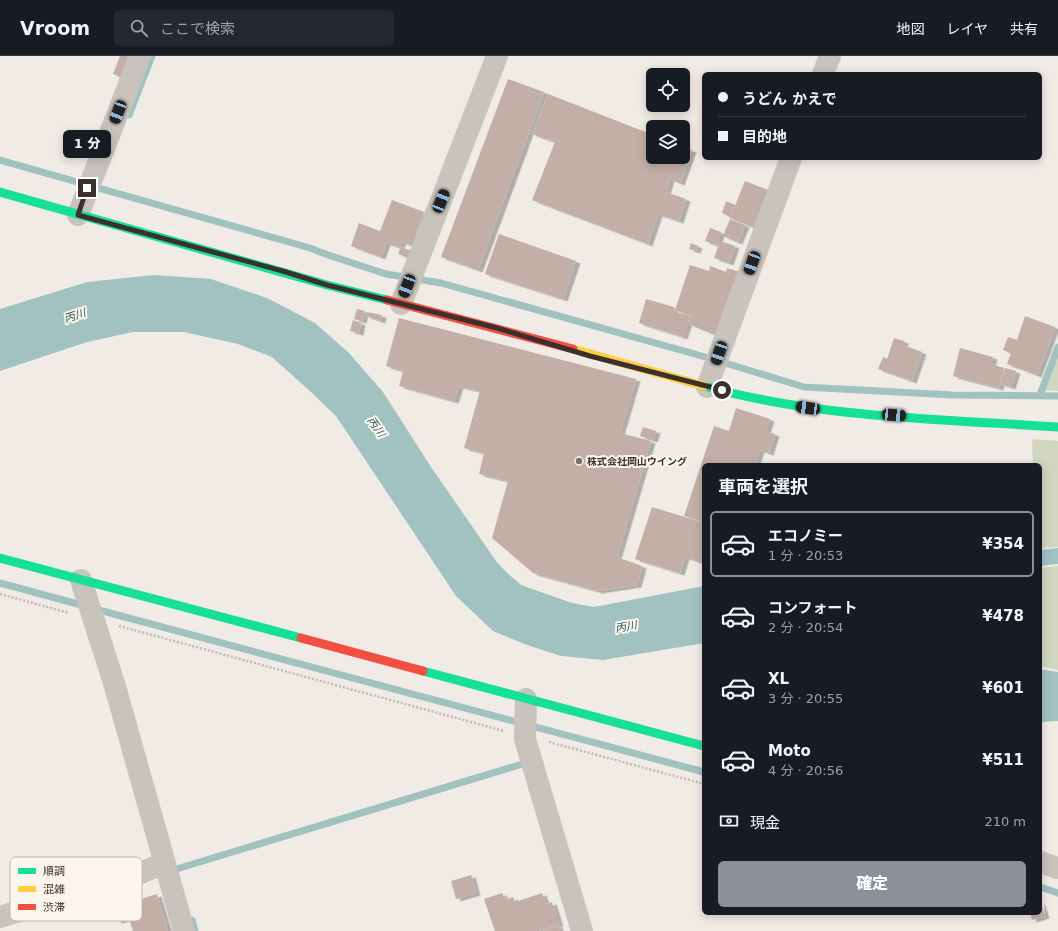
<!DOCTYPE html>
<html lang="ja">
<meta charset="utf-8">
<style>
body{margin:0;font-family:"DejaVu Sans","Noto Sans JP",sans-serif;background:#242831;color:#f1f3f6;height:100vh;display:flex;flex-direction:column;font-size:15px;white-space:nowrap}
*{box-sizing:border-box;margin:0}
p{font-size:13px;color:#9ea1a6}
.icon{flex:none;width:22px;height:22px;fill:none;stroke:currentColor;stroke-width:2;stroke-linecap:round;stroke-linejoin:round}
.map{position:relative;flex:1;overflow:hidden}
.side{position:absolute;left:702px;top:407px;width:340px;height:452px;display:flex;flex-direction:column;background:#171b24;border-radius:6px;box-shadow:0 2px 10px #0003}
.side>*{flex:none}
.banner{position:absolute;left:702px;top:16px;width:340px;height:88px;border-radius:6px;box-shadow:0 2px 10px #0003;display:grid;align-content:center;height:88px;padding:0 16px;background:#171b24}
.fabs{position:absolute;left:646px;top:12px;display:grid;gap:8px}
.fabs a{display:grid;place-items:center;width:44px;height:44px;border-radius:6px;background:#171b24;box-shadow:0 2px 10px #0003;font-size:20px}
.end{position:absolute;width:18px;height:18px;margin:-9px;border:5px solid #3b302b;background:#fff;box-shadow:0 0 0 2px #fff}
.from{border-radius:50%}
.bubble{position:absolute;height:28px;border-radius:6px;background:#171b24;box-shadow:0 2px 10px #0003;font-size:13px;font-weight:800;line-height:28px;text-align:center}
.car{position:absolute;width:12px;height:24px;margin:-12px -6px;border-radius:5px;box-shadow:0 0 3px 1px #0007;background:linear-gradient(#222 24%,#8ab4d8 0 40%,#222 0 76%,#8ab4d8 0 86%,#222 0)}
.banner b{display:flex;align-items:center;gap:14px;height:38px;font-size:15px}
.banner b+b{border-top:1px solid #363941}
.banner i{width:10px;height:10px;background:#f1f3f6}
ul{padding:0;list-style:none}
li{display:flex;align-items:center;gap:12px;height:66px;margin:0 8px 6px;padding:0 8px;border:2px solid transparent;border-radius:6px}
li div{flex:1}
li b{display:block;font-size:15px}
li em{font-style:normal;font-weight:800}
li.current{border-color:#8c9099}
li>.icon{width:36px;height:36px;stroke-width:1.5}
h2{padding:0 16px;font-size:18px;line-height:48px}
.pay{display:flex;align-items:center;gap:10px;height:44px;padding:0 16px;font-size:15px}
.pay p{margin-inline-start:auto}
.action{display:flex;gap:8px;margin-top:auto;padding:8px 16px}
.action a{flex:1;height:46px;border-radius:6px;background:#8c9099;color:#fff;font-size:16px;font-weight:800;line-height:46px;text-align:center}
header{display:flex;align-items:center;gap:24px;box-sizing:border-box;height:56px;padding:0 20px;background:#171b24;border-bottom:1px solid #363941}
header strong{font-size:19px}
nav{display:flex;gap:22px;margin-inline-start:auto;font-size:14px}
.search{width:280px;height:36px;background:#242831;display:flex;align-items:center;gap:10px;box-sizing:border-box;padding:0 14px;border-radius:6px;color:#9ea1a6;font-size:15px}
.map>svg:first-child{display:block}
.green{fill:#d1d6bf}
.water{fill:#a1c2c1}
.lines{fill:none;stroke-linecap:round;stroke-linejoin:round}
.stream{stroke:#a1c2c1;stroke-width:7}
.building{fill:#c3afa7;filter:url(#shadow)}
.path{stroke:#c2bbb6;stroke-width:2.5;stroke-dasharray:2 2;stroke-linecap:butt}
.street{stroke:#c9c3be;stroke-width:22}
.fast{stroke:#16e098;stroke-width:9}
.slow{stroke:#ffcf43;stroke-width:9}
.jam{stroke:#f24e42;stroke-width:9}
.route{stroke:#3b302b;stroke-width:5}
.poi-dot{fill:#7a716c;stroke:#fbf5ee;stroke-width:1.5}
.labels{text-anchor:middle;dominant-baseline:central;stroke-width:4;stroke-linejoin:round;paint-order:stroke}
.poi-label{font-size:10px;font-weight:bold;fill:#3b302b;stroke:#fbf5ee;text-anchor:start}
.water-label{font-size:11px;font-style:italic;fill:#1f5a5e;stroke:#fbf5ee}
.key{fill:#fbf5ee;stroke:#c1bab4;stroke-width:1}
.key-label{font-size:11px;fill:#3b302b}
</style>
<header>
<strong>Vroom</strong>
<div class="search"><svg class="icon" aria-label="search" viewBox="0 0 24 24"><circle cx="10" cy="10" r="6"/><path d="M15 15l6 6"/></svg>ここで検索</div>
<nav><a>地図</a><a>レイヤ</a><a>共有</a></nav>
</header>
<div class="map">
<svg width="1058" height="875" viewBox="0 0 1058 875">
<defs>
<filter id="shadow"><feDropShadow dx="4.5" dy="2.5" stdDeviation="0" flood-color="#0004"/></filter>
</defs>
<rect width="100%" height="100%" fill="#f0ebe5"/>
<path class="green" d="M1058 299V335L1045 334Z
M1032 383 1058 385V491L1040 492V409H1033Z
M1058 510V614L1040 610V512Z"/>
<path class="water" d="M154 219 211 223 267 242 315 267 349 297 383 336 431 411 496 505 507 517 521 529 572 547 594 551 704 530V587L603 604 561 600 527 589 493 575 456 540 336 360 311 336 272 301 238 288 184 276H133L87 286 0 315V253L87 226Z
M1058 492V508L1040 510V494Z
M1040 613 1058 616V665L1040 666Z"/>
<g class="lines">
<path class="stream" d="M129 59 152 0
M0 104 310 192 328 199 386 218 441 227 709 302 804 331 953 339 1058 340
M1040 339 1058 291
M0 527 85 550
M95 553 704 716
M170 815 529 706
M1040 831 1058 837
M192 864 195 875"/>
</g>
<path class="building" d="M120 0H132L124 22 113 18Z
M508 23 544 36 478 214 441 201Z
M548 38 653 79V101H683V91L692 94 680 127 670 123 666 136 686 143 679 165 658 158 648 188 532 144 555 86 532 78Z
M745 125 768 134 753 171 730 162Z
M392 144 424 156 418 172 423 173 416 191 402 186 399 191 386 187 381 201 351 190 359 167 380 175Z
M726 145 735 149 730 161 722 157Z
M730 163 745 169 738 186 723 180Z
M710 172 721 176 716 189 705 185Z
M499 178 576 205 563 243 485 218Z
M720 185 735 190 729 207 714 202Z
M691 187 698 190 696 195 689 193Z
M401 191 414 196 412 203 398 198Z
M690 209 709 215 710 210 726 216 727 212 740 216 718 280 689 268 691 260 675 254Z
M646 243 674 251 673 255 690 260 683 281 639 267Z
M357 253 365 255 362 265 354 263Z
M367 256 382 259 381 265 366 260Z
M1025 260 1055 271 1037 319 1007 308 1011 297 1003 294 1008 281 1017 284Z
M399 262 636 323 620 377 651 385 617 501 642 510 637 529 598 535 533 517 492 482 508 425 479 418 484 397 464 392 480 335 459 330 454 345 399 330 403 315 386 310Z
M353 264 361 267 359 277 350 275Z
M894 282 904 285 903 289 922 296 912 325 878 313 883 301 887 303Z
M960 292 993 301 991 308 1004 312 999 332 953 320Z
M1005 312 1016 315 1011 331 1001 328Z
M736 352 770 363 766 375 775 378 769 397 760 394 755 409H704V466L684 460 714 370 729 375Z
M643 371 656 375 653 384 640 380Z
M652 451 704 467V494L700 506 685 501 680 517 635 503Z
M471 819 476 837 456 843 451 825Z
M502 837 505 844 513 841 515 846 542 837 546 848 552 846 559 868 539 875H495L484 843Z
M157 838 168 875H133L129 862 117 865 112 852Z
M1040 844 1045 860 1032 864 1030 857H1040Z
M558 869 560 875H543Z"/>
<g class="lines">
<path class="path" d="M0 538 69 557
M119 570 504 675
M549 686 704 728"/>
<path class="street" d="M823 18 830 0
M78 159 140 0
M401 248 497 0
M707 331 791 102
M81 524 114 627 184 875
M526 643 525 683 582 875
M1040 806 1058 812
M0 861 143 816 164 807"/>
<path class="fast" d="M0 136 327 229 387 244
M704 330C819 362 940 363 1058 371
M0 502 301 582
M423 615 704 690"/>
<path class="slow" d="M573 293 704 330"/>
<path class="jam" d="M387 244 573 293
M301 582 423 615"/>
</g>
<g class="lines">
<path class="route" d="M87 132 78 159 286 216 327 229 497 272 590 300 722 334"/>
</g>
<circle class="poi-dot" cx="579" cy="405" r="4"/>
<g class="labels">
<g class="poi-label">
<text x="587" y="405">株式会社岡山ウイング</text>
</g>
<g class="water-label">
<text transform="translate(75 260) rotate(-18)">丙川</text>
<text transform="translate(376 371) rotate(55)">丙川</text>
<text transform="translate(626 571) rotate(-10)">丙川</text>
</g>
</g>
<rect x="10" y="801" width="132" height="64" rx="6" class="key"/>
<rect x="18" y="812" width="18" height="6" fill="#16e098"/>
<rect x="18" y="830" width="18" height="6" fill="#ffcf43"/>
<rect x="18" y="848" width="18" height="6" fill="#f24e42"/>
<g class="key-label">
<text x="43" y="819">順調</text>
<text x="43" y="837">混雑</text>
<text x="43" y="855">渋滞</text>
</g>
</svg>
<div class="fabs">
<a><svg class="icon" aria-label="locate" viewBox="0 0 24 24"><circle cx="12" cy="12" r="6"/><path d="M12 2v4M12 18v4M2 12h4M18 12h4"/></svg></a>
<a><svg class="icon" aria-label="layers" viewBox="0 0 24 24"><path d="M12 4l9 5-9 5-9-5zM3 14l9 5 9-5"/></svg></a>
</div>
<i class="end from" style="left:722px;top:334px"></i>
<i class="end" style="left:87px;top:132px"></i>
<div class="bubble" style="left:63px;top:74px;width:48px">1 分</div>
<i class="car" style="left:118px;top:56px;rotate:201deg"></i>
<i class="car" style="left:441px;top:145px;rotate:22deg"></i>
<i class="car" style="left:752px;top:207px;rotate:200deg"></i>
<i class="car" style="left:407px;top:230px;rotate:201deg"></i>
<i class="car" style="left:719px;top:297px;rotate:199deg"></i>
<i class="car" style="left:808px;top:352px;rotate:278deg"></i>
<i class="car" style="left:894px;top:359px;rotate:94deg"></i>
<div class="banner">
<b><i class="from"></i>うどん かえで</b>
<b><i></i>目的地</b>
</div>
<section class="side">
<h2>車両を選択</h2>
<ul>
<li class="current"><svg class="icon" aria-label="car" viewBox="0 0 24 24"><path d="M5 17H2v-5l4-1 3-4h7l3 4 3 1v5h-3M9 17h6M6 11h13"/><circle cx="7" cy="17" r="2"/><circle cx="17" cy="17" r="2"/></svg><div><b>エコノミー</b><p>1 分 · 20:53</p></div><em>¥354</em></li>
<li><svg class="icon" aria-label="car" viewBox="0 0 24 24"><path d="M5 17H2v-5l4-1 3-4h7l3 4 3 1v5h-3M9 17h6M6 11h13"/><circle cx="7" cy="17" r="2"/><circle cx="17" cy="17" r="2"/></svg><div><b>コンフォート</b><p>2 分 · 20:54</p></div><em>¥478</em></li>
<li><svg class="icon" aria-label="car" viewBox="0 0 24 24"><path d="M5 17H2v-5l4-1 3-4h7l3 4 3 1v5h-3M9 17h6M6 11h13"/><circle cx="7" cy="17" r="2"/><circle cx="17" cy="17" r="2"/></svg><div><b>XL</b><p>3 分 · 20:55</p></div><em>¥601</em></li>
<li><svg class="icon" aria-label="car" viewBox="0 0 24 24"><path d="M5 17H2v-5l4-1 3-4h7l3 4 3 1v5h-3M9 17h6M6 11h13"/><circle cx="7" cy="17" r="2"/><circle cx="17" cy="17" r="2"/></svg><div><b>Moto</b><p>4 分 · 20:56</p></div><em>¥511</em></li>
</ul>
<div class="pay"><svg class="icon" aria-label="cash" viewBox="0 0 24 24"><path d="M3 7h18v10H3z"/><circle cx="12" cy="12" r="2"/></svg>現金<p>210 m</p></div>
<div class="action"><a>確定</a></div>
</section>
</div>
